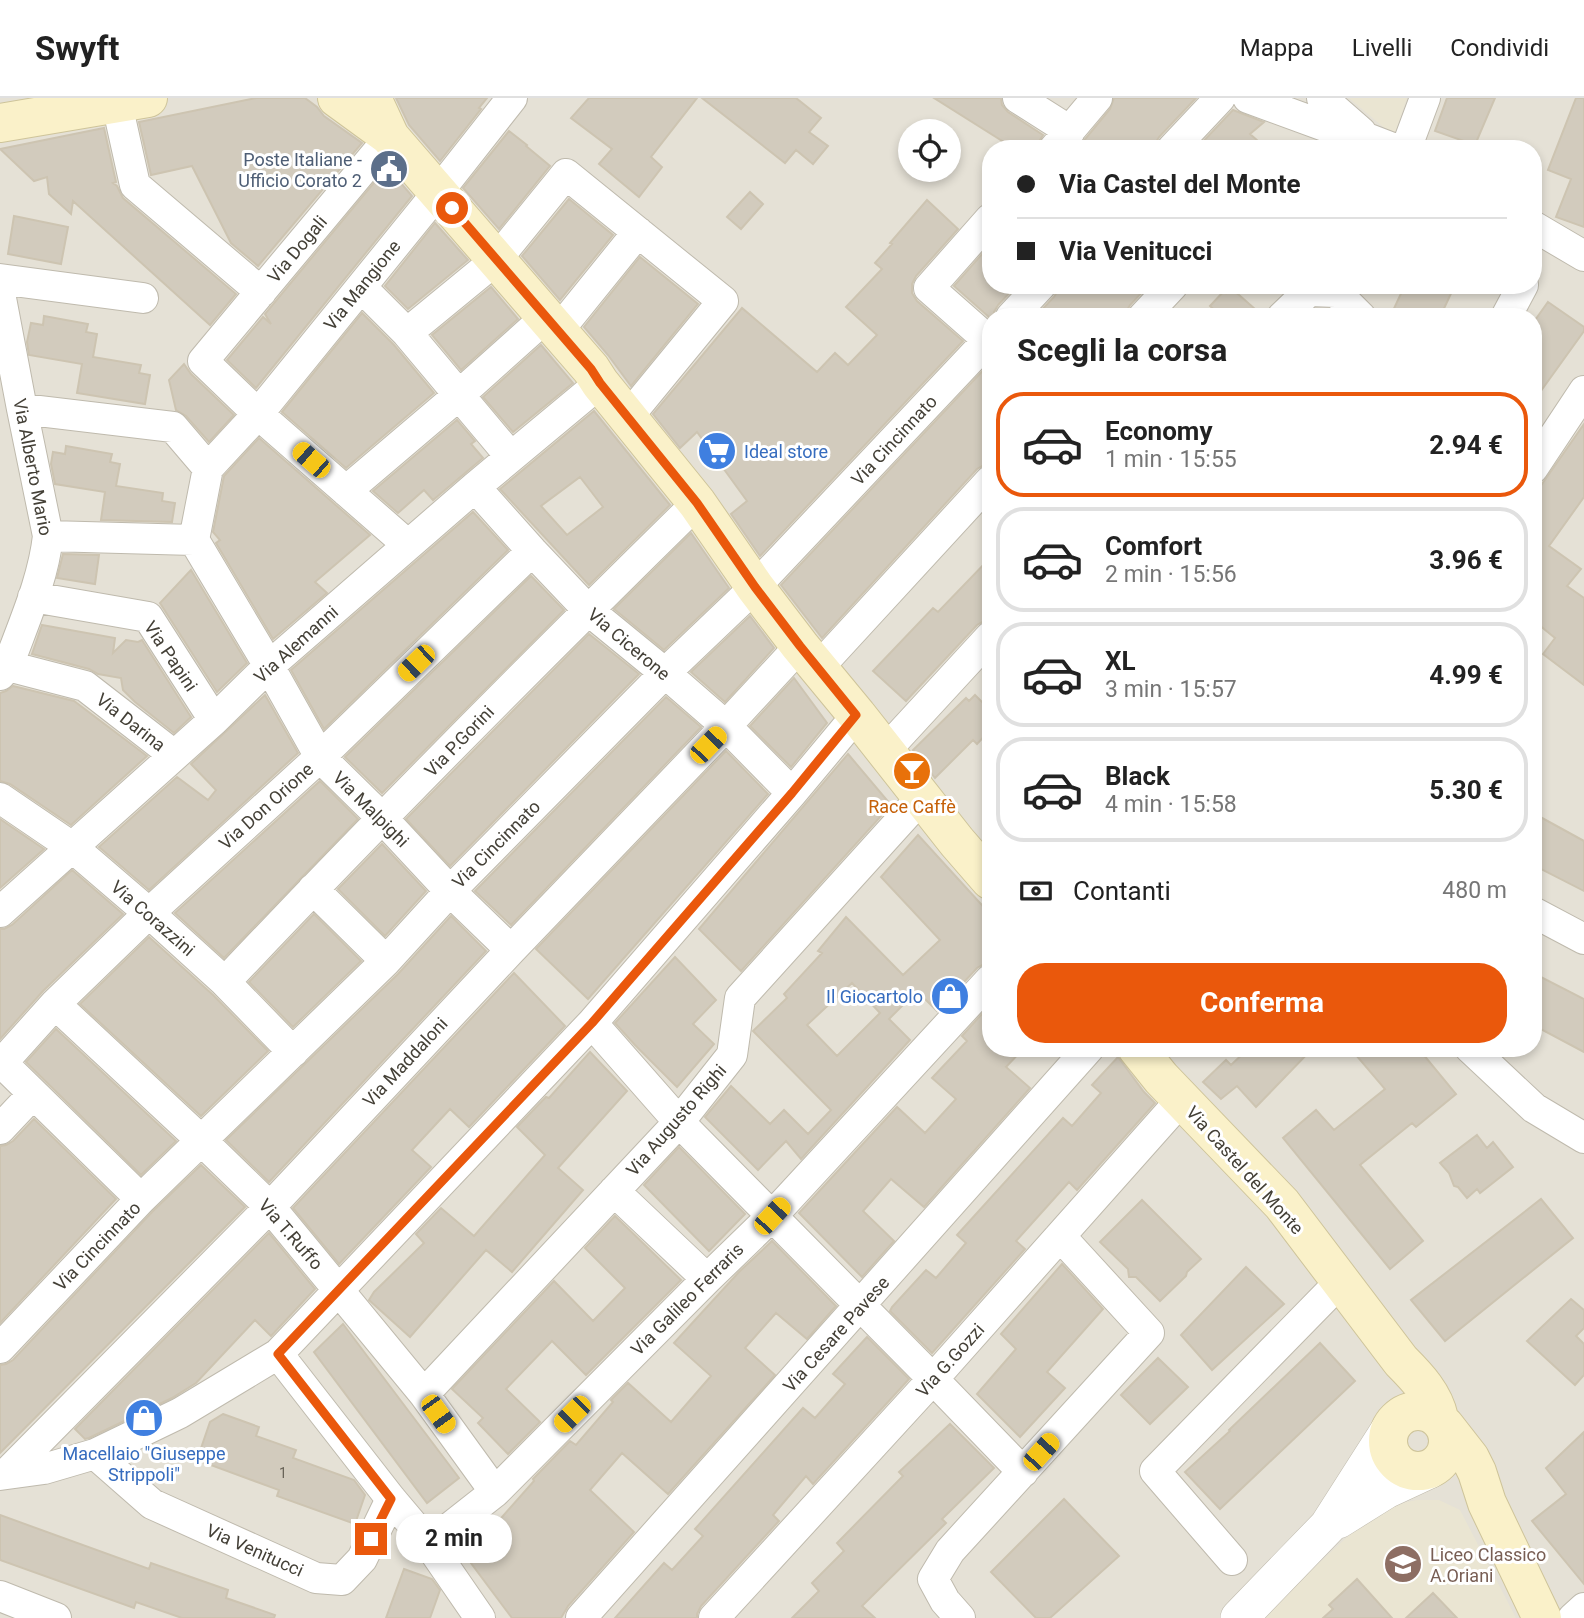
<!DOCTYPE html>
<html lang="it">
<meta charset="utf-8">
<style>
body{margin:0;font-family:Roboto,sans-serif;background:#f6f6f6;color:#222;height:100vh;display:flex;flex-direction:column;font-size:26px;white-space:nowrap}
*{box-sizing:border-box;margin:0}
p{font-size:23px;color:#767676}
.icon{flex:none;width:38px;height:38px;fill:none;stroke:currentColor;stroke-width:2;stroke-linecap:round;stroke-linejoin:round}
.map{position:relative;flex:1;overflow:hidden}
.details{position:absolute;left:982px;top:210px;width:560px;height:749px;display:flex;flex-direction:column;background:#fff;border-radius:28px;box-shadow:0 4px 10px #0003}
.details>*{flex:none}
.guide{position:absolute;left:982px;top:42px;width:560px;height:154px;border-radius:28px;box-shadow:0 4px 10px #0003;display:grid;align-content:center;height:154px;padding:0 35px;background:#fff}
.controls{position:absolute;left:898px;top:21px;display:grid;gap:14px}
.controls a{display:grid;place-items:center;width:63px;height:63px;border-radius:50%;background:#fff;box-shadow:0 4px 10px #0003;font-size:35px}
.end{position:absolute;width:32px;height:32px;margin:-16px;border:9px solid #ea580c;background:#fff;box-shadow:0 0 0 4px #fff}
.from{border-radius:50%}
.bubble{position:absolute;height:49px;border-radius:24px;background:#fff;box-shadow:0 4px 10px #0003;font-size:23px;font-weight:700;line-height:49px;text-align:center}
.car{position:absolute;width:21px;height:42px;margin:-21px -10px;border-radius:9px;box-shadow:0 0 5px 2px #0007;background:linear-gradient(#f5c518 24%,#345 0 40%,#f5c518 0 76%,#345 0 86%,#f5c518 0)}
.guide b{display:flex;align-items:center;gap:24px;height:66px;font-size:26px}
.guide b+b{border-top:2px solid #e0e0e0}
.guide i{width:18px;height:18px;background:#222}
ul{padding:0;list-style:none}
li{display:flex;align-items:center;gap:21px;height:105px;margin:0 14px 10px;padding:0 21px;border:4px solid #e0e0e0;border-radius:28px}
li div{flex:1}
li b{display:block;font-size:26px}
li em{font-style:normal;font-weight:700}
li.active{border-color:#ea580c}
li>.icon{width:63px;height:63px;stroke-width:1.5}
h2{padding:0 35px;font-size:32px;line-height:84px}
.pay{display:flex;align-items:center;gap:18px;height:77px;padding:0 35px;font-size:26px}
.pay p{margin-inline-start:auto}
.primary-button{display:flex;gap:14px;margin-top:auto;padding:14px 35px}
.primary-button a{flex:1;height:80px;border-radius:28px;background:#ea580c;color:#fff;font-size:28px;font-weight:700;line-height:80px;text-align:center}
header{display:flex;align-items:center;gap:42px;box-sizing:border-box;height:98px;padding:0 35px;background:#fff;border-bottom:2px solid #e0e0e0}
header strong{font-size:33px}
nav{display:flex;gap:38px;margin-inline-start:auto;font-size:24px}
.map>svg:first-child{display:block}
.residential{fill:#e5e1d6;fill-rule:evenodd}
.education{fill:#eae5d2}
.building{fill:#d2cbbd;stroke:#cdc4b1;stroke-width:2;fill-rule:evenodd}
.lines{fill:none;stroke-linecap:round;stroke-linejoin:round}
.minor-casing{stroke:#bfbaad;stroke-width:32}
.tertiary-casing{stroke:#bfbaad;stroke-width:38}
.secondary-casing{stroke:#cec49a;stroke-width:40}
.minor{stroke:#fff;stroke-width:30}
.tertiary{stroke:#fff;stroke-width:37}
.secondary{stroke:#faf1c9;stroke-width:38}
.route{stroke:#ea580c;stroke-width:9}
.labels{text-anchor:middle;dominant-baseline:central;stroke-width:6;stroke-linejoin:round;paint-order:stroke}
.number-label{font-size:14px;fill:#686358}
.service-label{font-size:18px;fill:#4e5e75;stroke:#fff;text-anchor:end}
.street-label{font-size:18px;fill:#444037;stroke:#fff}
.shop-label{font-size:18px;fill:#366cbe;stroke:#fff;text-anchor:start}
.food-label{font-size:18px;fill:#c56008;stroke:#fff}
.education-label{font-size:18px;fill:#785e54;stroke:#fff;text-anchor:start}
</style>
<header>
<strong>Swyft</strong>
<nav><a>Mappa</a><a>Livelli</a><a>Condividi</a></nav>
</header>
<div class="map">
<svg width="1584" height="1520" viewBox="0 0 1584 1520">
<rect width="100%" height="100%" fill="#f2efe7"/>
<path class="residential" d="M0 0H1584V1520H0ZM910 33H948V72H910ZM990 51H1533V187H990ZM990 219H1533V950H990Z"/>
<path class="education" d="M1349 0H1407L1394 38Z
M1417 1402H1439L1460 1412 1516 1520H1259L1380 1409Z"/>
<path class="building" d="M256 0H305L317 9 324 18 362 45 258 168 231 145 192 68 151 77 139 24Z
M396 0H487L479 10 481 11 440 63 409 27Z
M589 0H697L651 59 662 69 639 99 599 66 612 51 571 20Z
M702 0H796L821 20 809 34 828 48 813 66 796 52 785 65Z
M934 0H1001L1002 7 1008 14 1043 37 1037 47V51H1015Z
M1114 0H1196L1159 39 1155 46V51H1077L1110 11Z
M1447 0H1495L1475 47 1435 33Z
M1576 0H1584V129L1556 119 1571 81 1548 72Z
M1233 12 1264 24 1250 36 1267 51H1196Z
M104 30 116 84 113 85 117 88 123 100 236 196 210 227 73 103 71 116 49 96 47 79 34 83 0 51Z
M509 33 527 47 526 48 550 68 499 131 463 90Z
M387 69 412 98 256 290 227 262 263 219 271 226 265 216Z
M750 94 763 106 741 131 727 119Z
M569 101 613 137 560 202 522 158Z
M927 102 958 131 916 178 912 186V195L917 203 963 243 760 458 731 416 747 403 697 334 680 350 653 316 742 210 817 274 835 255 848 267 877 237 846 209 882 171 875 165 892 146 890 145Z
M14 118 68 129 61 166 8 156Z
M435 125 468 162 408 211 385 188Z
M990 147V187H1017L998 207 994 214V219L990 220 954 188Z
M640 159 698 206 631 288 608 257 584 229Z
M1058 187H1149L1130 207 1126 214V219H1035L1054 199 1058 192Z
M1405 187H1455L1440 219H1390Z
M491 189 518 221 461 272 432 237Z
M1230 189 1264 219H1222L1210 208 1224 193 1226 195Z
M1548 204 1584 229V233L1533 304V225Z
M362 215 394 247 434 295 346 370 282 314Z
M44 218 88 226 86 234 97 236 93 259 141 267 139 275 150 277 145 306 77 295 82 266 29 257 27 244 31 225 43 227Z
M541 247 573 285 513 334 483 299Z
M990 265V366L984 367 977 371 822 540 781 487Z
M184 266 191 276 234 317 209 344 186 318 176 312 169 282Z
M594 313 670 407 589 487 500 391ZM580 379 603 409 567 437 541 408Z
M457 322 475 343 471 346 483 360 433 402 424 392 398 415 373 393Z
M1584 326V399L1549 448 1581 471 1567 488 1584 500V587L1543 556 1555 540 1533 522V399Z
M259 340 370 437 315 484 327 495 273 541 216 445 220 442 213 434 224 378Z
M66 348 112 356 110 364 120 366 116 388 163 395 162 403 175 405 172 424 101 422 105 394 55 386 51 366 53 354 65 356Z
M473 414 508 452 324 631 291 572Z
M691 435 729 490 664 552 614 511Z
M63 456 99 457 95 486 57 480Z
M990 460V522L984 523 977 527 906 603 873 573 933 510 938 514Z
M191 472 247 565 217 594 160 505Z
M531 478 564 512 382 695 345 659Z
M750 518 774 550 725 604 691 574Z
M42 527 115 540 113 555 126 542 138 544 142 542 191 619 174 635 135 604 123 592 121 580 98 576 89 571 32 556Z
M589 536 639 576 450 768 406 721Z
M794 580 827 625 791 669 750 628Z
M13 588 74 603 147 658 71 727 10 686 0 683V595L6 593Z
M265 597 298 655 149 792 99 749 177 679 208 702 216 692 191 666Z
M975 597 990 612V632L977 646 973 642 935 680 913 652 966 600 969 603Z
M666 599 701 629 511 827 475 793Z
M726 653 768 696 588 901 536 851Z
M848 656 891 707 741 873 699 831Z
M320 683 358 721 224 860 175 815Z
M1533 715 1584 743V793L1533 767Z
M0 721 44 751 0 790Z
M918 737 990 816V865L984 866 977 870 937 913 917 893 889 921 910 942 801 1061 786 1043 758 1072 705 1019 731 988 770 1026 784 1012 808 1036 831 1012 753 933 787 900 784 896 822 855 818 853 846 819 903 877 940 842 881 779ZM852 885 880 915 837 958 807 927Z
M382 746 426 793 385 838 338 791Z
M72 772 123 816 43 893 0 941V831H4L12 827Z
M314 816 361 863 293 929 249 884Z
M451 818 486 853 269 1084 226 1042 398 876Z
M149 839 213 897 268 953 201 1018 80 906Z
M675 859 716 902 693 926 714 946 677 989 635 947 615 925Z
M514 875 565 928 469 1029 450 1011 412 1052 431 1069 339 1166 293 1110Z
M1533 875 1584 901V954L1533 927Z
M990 907V950H1024L1006 969 1030 990 924 1109 891 1081 863 1113 894 1143 862 1179 799 1115 897 1009 925 1035 956 1001 932 980 967 943 962 938Z
M56 931 176 1043 141 1077 26 964Z
M1249 950H1313L1256 1009 1237 988 1221 1001 1203 984 1226 962 1231 967Z
M1350 950H1418L1456 996 1416 1029 1412 1025 1360 1067 1423 1143 1390 1171 1283 1040 1316 1012 1334 1032 1385 991Z
M590 954 627 993 558 1070 583 1092 512 1174 486 1152 410 1239 369 1202 374 1194 424 1145 416 1136 441 1110 474 1138 545 1057 517 1029 546 999 549 1000Z
M1118 959 1144 994 1155 1005 1077 1092 1069 1084 1016 1143 1025 1151 932 1255 890 1213 892 1209 926 1172 936 1180 966 1145 957 1137 1063 1020 1072 1028 1101 995 1092 987Z
M34 1021 116 1101 0 1225V1048L6 1047 13 1043Z
M1477 1037 1487 1050 1493 1044 1513 1069 1480 1095 1477 1091 1467 1100 1458 1089 1454 1088 1449 1075 1440 1065Z
M679 1049 745 1116 709 1153 644 1087Z
M201 1067 245 1109 0 1355V1267L6 1266 13 1262 153 1113Z
M1541 1101 1573 1140 1445 1243 1411 1202Z
M1142 1102 1201 1161 1187 1174 1186 1178 1160 1203 1136 1179H1129L1128 1171 1100 1144Z
M615 1118 681 1182 586 1277 552 1243 506 1291 540 1324 508 1356 478 1325 483 1320 452 1291 554 1183 593 1223 625 1190 585 1150Z
M269 1135 315 1191 271 1238 255 1222 196 1285 172 1300 89 1340 85 1341 75 1331Z
M772 1143 836 1208 807 1241 776 1215 745 1250 775 1277 668 1396 622 1355 590 1392 634 1434 568 1508 561 1520H512L459 1449 473 1434 488 1422 495 1427 534 1383 533 1381 570 1343 576 1347 613 1304 611 1302 628 1285 671 1324 711 1278 674 1245 739 1174Z
M1062 1166 1103 1211 1047 1274 1065 1290 1020 1339 977 1296 1016 1251 1001 1236Z
M1246 1169 1284 1206 1212 1272 1181 1237Z
M1571 1201 1584 1212V1230L1576 1238 1584 1246V1277L1575 1287 1527 1243Z
M343 1226 459 1380 427 1405 314 1254Z
M867 1239 909 1281 813 1386 806 1378 773 1417 779 1423 701 1508 697 1516V1520H615L664 1465 672 1472 703 1438 695 1431 803 1310 815 1320 845 1286 833 1276Z
M1320 1245 1355 1283 1220 1411 1185 1374 1230 1333 1229 1332Z
M1158 1260 1188 1289 1150 1326 1121 1297Z
M223 1316 259 1329 256 1338 296 1352 293 1360 354 1382 365 1397 355 1426 277 1398 279 1392 197 1362 210 1324Z
M950 1326 994 1370 942 1421 946 1425 862 1508 875 1520H792L819 1493 812 1485 844 1453 837 1445 903 1378 899 1374Z
M1584 1334V1486L1532 1423 1566 1396 1546 1370Z
M1064 1401 1119 1458 1050 1520H1036L991 1474Z
M0 1417 149 1471 151 1465 228 1492 226 1500 275 1517 274 1520H182L136 1504 134 1510 0 1462Z
M404 1471 432 1481 440 1492 430 1520H386Z
M1357 1481 1392 1520H1323L1333 1511 1329 1507Z
M1433 1495 1457 1520H1406Z"/>
<g class="lines">
<defs>
<path id="minor" d="M1018 0 1070 33
M1248 0 1349 37 1369 41 1395 51
M1322 0 1361 34
M117 6 135 87 261 194
M390 39 203 263 258 316 408 447
M1054 51 1097 0
M1172 51 1220 0
M1406 51 1425 0
M1533 128 1584 158
M0 181 143 200
M361 189 407 235 511 359
M0 195 22 311 48 438C43 483 23 526 8 568L0 577
M1011 219 1041 187
M1143 219 1173 187
M1282 219 1309 193 1336 194 1361 219
M1506 219 1523 187
M558 233 638 134
M407 235 496 162 566 76 723 203 627 320
M988 242 929 190 990 121
M22 311 173 329 208 370 194 442 48 438
M208 370 258 316 438 94 512 0
M1533 370 1584 293
M475 389 532 453 588 512 665 575 726 628 792 695
M346 393 459 297 546 219
M194 442 269 568 320 659 383 721 450 793 511 852
M33 499 148 519 214 622
M0 563 8 568 85 588 174 657
M818 570 990 383
M885 653 990 539
M0 700 72 749 149 815 225 884 293 954
M313 791 386 863
M0 814 214 622 269 568 475 389 600 285
M1533 814 1584 841
M225 884C379 721 537 562 697 405
M55 906 202 1043 270 1109 424 1296 495 1394
M592 925 679 1024 933 1281 1023 1374
M1470 950 1534 1010 1584 1040
M0 963 141 1101
M2 965 55 906 149 815 320 659 532 453
M0 1031 33 996
M614 1093 707 1181
M0 1250 141 1101 386 863 450 793 665 575 755 489 990 240
M278 1256 391 1401 429 1446 480 1520
M424 1296 679 1024 732 957 740 900 922 699
M95 1356 152 1406 316 1480 342 1482 362 1461 391 1401
M6 1376 270 1109 511 852 726 628 800 548
M0 1377 44 1371 95 1356 180 1315 278 1256 592 925 792 695 857 617
M429 1446 495 1394 707 1181 772 1118 990 882
M1232 1462 1155 1373 1340 1184
M0 1498 56 1520
M581 1520 1089 950
M714 1520 933 1281 1182 1001
M960 1520 945 1503 933 1481 950 1453 1149 1235 1060 1138
M1573 1520 1584 1510"/>
<path id="tertiary" d="M1338 1422 1386 1392 1429 1372
M1239 1520 1328 1428 1390 1331"/>
<path id="secondary" d="M337 0 389 38
M372 0 390 39 591 271 600 285 697 405 755 489 800 548 857 617 957 744 990 782
M0 25 148 0
M1137 950 1161 980 1282 1106 1401 1263C1418 1280 1434 1297 1439 1320
M1388 1343a30 30 0 1 1 60 0a30 30 0 1 1-60 0Z
M1445 1328 1470 1360 1477 1374 1487 1405 1542 1520"/>
</defs>
<use href="#minor" class="minor-casing"/>
<use href="#tertiary" class="tertiary-casing"/>
<use href="#secondary" class="secondary-casing"/>
<use href="#minor" class="minor"/>
<use href="#tertiary" class="tertiary"/>
<use href="#secondary" class="secondary"/>
</g>
<g class="lines">
<path class="route" d="M371 1441 391 1401 278 1256 592 925 792 695 856 617 800 548 755 489 697 405 600 285 591 271 452 110"/>
</g>
<defs>
<symbol id="civic-disc" viewBox="-11 -11 22 22"><circle r="9.5" fill="#5c6f8a" stroke="#fff"/><path d="M-.6-6.5H3V-4.5H.6V-3L4-1V1h2V6H-6V1h2V-1L-.6-3ZM-1.2 2.5V6h2.4V2.5Z" fill="#fff"/></symbol>
<symbol id="supermarket-disc" viewBox="-11 -11 22 22"><circle r="9.5" fill="#3f7fe0" stroke="#fff"/><path d="M-6-5.5h2.5l.6 2H6L4.5 2H-2.5L-4.4-4H-6ZM-1.5 3.2a1.3 1.3 0 1 0 .1 0ZM3 3.2a1.3 1.3 0 1 0 .1 0Z" fill="#fff"/></symbol>
<symbol id="bar-disc" viewBox="-11 -11 22 22"><circle r="9.5" fill="#e8710a" stroke="#fff"/><path d="M-6-5H6L.8 .8V4.5H3.5V6h-7V4.5H-.8V.8Z" fill="#fff"/></symbol>
<symbol id="shop-disc" viewBox="-11 -11 22 22"><circle r="9.5" fill="#3f7fe0" stroke="#fff"/><path d="M-5-2.5h2.3a2.7 3.5 0 0 1 5.4 0H5L5.5 6h-11ZM-1.5-2.5h3a1.5 2.3 0 0 0-3 0Z" fill="#fff"/></symbol>
<symbol id="school-disc" viewBox="-11 -11 22 22"><circle r="9.5" fill="#8d6e63" stroke="#fff"/><path d="M0-5L7-2L0 1L-7-2ZM-4 1L0 2.5L4 1V4Q0 6-4 4Z" fill="#fff"/></symbol>
</defs>
<g fill-rule="evenodd">
<use href="#civic-disc" x="367" y="49" width="44" height="44"/>
<use href="#supermarket-disc" x="695" y="331" width="44" height="44"/>
<use href="#bar-disc" x="890" y="651" width="44" height="44"/>
<use href="#shop-disc" x="928" y="876" width="44" height="44"/>
<use href="#shop-disc" x="122" y="1298" width="44" height="44"/>
<use href="#school-disc" x="1381" y="1444" width="44" height="44"/>
</g>
<g class="labels">
<g class="number-label">
<text x="283" y="1375">1</text>
</g>
<g class="service-label">
<text x="362" y="61">Poste Italiane -<tspan x="362" dy="21">Ufficio Corato 2</tspan></text>
</g>
<g class="street-label">
<text transform="translate(297 151) rotate(-50)">Via Dogali</text>
<text transform="translate(362 187) rotate(-51)">Via Mangione</text>
<text transform="translate(894 342) rotate(-47)">Via Cincinnato</text>
<text transform="translate(33 369) rotate(79)">Via Alberto Mario</text>
<text transform="translate(296 546) rotate(-42)">Via Alemanni</text>
<text transform="translate(629 546) rotate(40)">Via Cicerone</text>
<text transform="translate(171 558) rotate(56)">Via Papini</text>
<text transform="translate(131 624) rotate(38)">Via Darina</text>
<text transform="translate(459 643) rotate(-46)">Via P.Gorini</text>
<text transform="translate(266 708) rotate(-42)">Via Don Orione</text>
<text transform="translate(371 711) rotate(45)">Via Malpighi</text>
<text transform="translate(496 746) rotate(-45)">Via Cincinnato</text>
<text transform="translate(153 820) rotate(41)">Via Corazzini</text>
<text transform="translate(405 964) rotate(-47)">Via Maddaloni</text>
<text transform="translate(676 1022) rotate(-49)">Via Augusto Righi</text>
<text transform="translate(1245 1072) rotate(48)">Via Castel del Monte</text>
<text transform="translate(291 1136) rotate(49)">Via T.Ruffo</text>
<text transform="translate(97 1148) rotate(-46)">Via Cincinnato</text>
<text transform="translate(687 1201) rotate(-45)">Via Galileo Ferraris</text>
<text transform="translate(836 1236) rotate(-48)">Via Cesare Pavese</text>
<text transform="translate(950 1262) rotate(-48)">Via G.Gozzi</text>
<text transform="translate(255 1452) rotate(24)">Via Venitucci</text>
</g>
<g class="shop-label">
<text x="744" y="353">Ideal store</text>
<text x="923" y="898" text-anchor="end">Il Giocartolo</text>
<text x="144" y="1355" text-anchor="middle">Macellaio "Giuseppe<tspan x="144" dy="21">Strippoli"</tspan></text>
</g>
<g class="food-label">
<text x="912" y="708">Race Caffè</text>
</g>
<g class="education-label">
<text x="1430" y="1456">Liceo Classico<tspan x="1430" dy="21">A.Oriani</tspan></text>
</g>
</g>
</svg>
<div class="controls">
<a><svg class="icon" aria-label="locate" viewBox="0 0 24 24"><circle cx="12" cy="12" r="6"/><path d="M12 2v4M12 18v4M2 12h4M18 12h4"/></svg></a>
</div>
<i class="end from" style="left:452px;top:110px"></i>
<i class="end" style="left:371px;top:1441px"></i>
<div class="bubble" style="left:396px;top:1416px;width:116px">2 min</div>
<i class="car" style="left:311px;top:362px;rotate:311deg"></i>
<i class="car" style="left:416px;top:565px;rotate:226deg"></i>
<i class="car" style="left:708px;top:647px;rotate:44deg"></i>
<i class="car" style="left:772px;top:1118px;rotate:43deg"></i>
<i class="car" style="left:438px;top:1316px;rotate:144deg"></i>
<i class="car" style="left:572px;top:1316px;rotate:225deg"></i>
<i class="car" style="left:1041px;top:1354px;rotate:42deg"></i>
<div class="guide">
<b><i class="from"></i>Via Castel del Monte</b>
<b><i></i>Via Venitucci</b>
</div>
<section class="details">
<h2>Scegli la corsa</h2>
<ul>
<li class="active"><svg class="icon" aria-label="car" viewBox="0 0 24 24"><path d="M5 17H2v-5l4-1 3-4h7l3 4 3 1v5h-3M9 17h6M6 11h13"/><circle cx="7" cy="17" r="2"/><circle cx="17" cy="17" r="2"/></svg><div><b>Economy</b><p>1 min · 15:55</p></div><em>2.94 €</em></li>
<li><svg class="icon" aria-label="car" viewBox="0 0 24 24"><path d="M5 17H2v-5l4-1 3-4h7l3 4 3 1v5h-3M9 17h6M6 11h13"/><circle cx="7" cy="17" r="2"/><circle cx="17" cy="17" r="2"/></svg><div><b>Comfort</b><p>2 min · 15:56</p></div><em>3.96 €</em></li>
<li><svg class="icon" aria-label="car" viewBox="0 0 24 24"><path d="M5 17H2v-5l4-1 3-4h7l3 4 3 1v5h-3M9 17h6M6 11h13"/><circle cx="7" cy="17" r="2"/><circle cx="17" cy="17" r="2"/></svg><div><b>XL</b><p>3 min · 15:57</p></div><em>4.99 €</em></li>
<li><svg class="icon" aria-label="car" viewBox="0 0 24 24"><path d="M5 17H2v-5l4-1 3-4h7l3 4 3 1v5h-3M9 17h6M6 11h13"/><circle cx="7" cy="17" r="2"/><circle cx="17" cy="17" r="2"/></svg><div><b>Black</b><p>4 min · 15:58</p></div><em>5.30 €</em></li>
</ul>
<div class="pay"><svg class="icon" aria-label="cash" viewBox="0 0 24 24"><path d="M3 7h18v10H3z"/><circle cx="12" cy="12" r="2"/></svg>Contanti<p>480 m</p></div>
<div class="primary-button"><a>Conferma</a></div>
</section>
</div>
